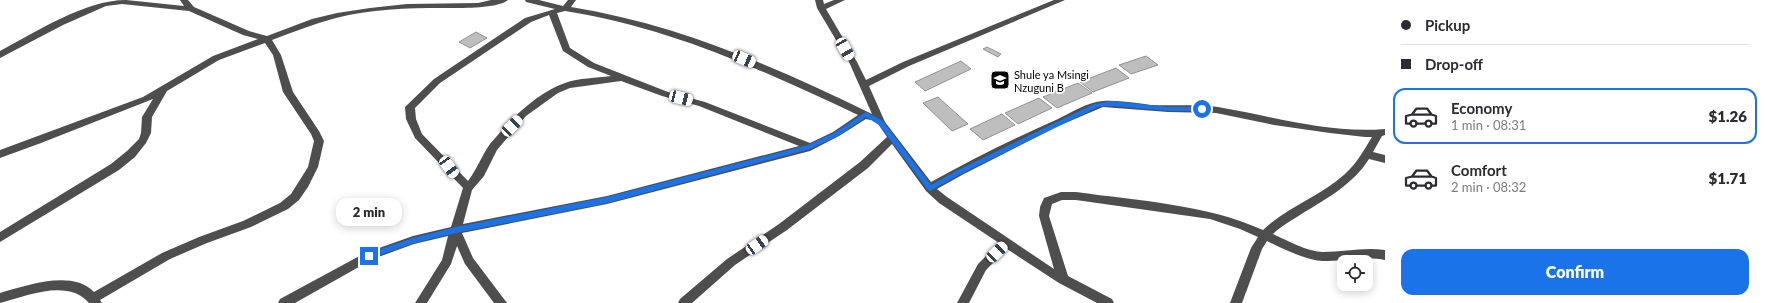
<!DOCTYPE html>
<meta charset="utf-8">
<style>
body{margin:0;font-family:Lato,sans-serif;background:#f7f7f7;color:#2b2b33;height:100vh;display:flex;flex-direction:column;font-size:15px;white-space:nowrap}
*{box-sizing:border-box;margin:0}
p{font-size:13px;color:#7c7c81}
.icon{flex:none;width:22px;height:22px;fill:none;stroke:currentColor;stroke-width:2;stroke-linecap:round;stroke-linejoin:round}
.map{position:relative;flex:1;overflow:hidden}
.details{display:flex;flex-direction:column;background:#fff;width:380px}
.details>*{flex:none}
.top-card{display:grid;align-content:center;height:88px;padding:0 16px;background:#fff}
.tools{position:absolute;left:1337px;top:255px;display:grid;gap:8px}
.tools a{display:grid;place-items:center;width:36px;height:36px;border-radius:8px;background:#fff;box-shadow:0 2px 10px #0003;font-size:20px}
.end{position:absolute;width:18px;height:18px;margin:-9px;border:5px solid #1a73e8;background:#fff;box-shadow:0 0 0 2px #fff}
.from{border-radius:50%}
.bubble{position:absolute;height:28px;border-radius:12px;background:#fff;box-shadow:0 2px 10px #0003;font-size:13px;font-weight:800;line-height:28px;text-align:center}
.car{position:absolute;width:12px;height:24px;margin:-12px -6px;border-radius:5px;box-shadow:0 0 3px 1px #0007;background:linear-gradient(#fff 24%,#345 0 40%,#fff 0 76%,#345 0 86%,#fff 0)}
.top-card b{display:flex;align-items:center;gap:14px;height:38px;font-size:15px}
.top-card b+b{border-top:1px solid #e1e1e2}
.top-card i{width:10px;height:10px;background:#2b2b33}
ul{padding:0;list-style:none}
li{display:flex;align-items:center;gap:12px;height:56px;margin:0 8px 6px;padding:0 8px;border:2px solid transparent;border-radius:12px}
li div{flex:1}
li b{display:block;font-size:15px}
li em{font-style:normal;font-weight:800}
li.current{border-color:#1a73e8}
li>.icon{width:36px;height:36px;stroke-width:1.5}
.primary-button{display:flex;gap:8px;margin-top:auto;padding:8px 16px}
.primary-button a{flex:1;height:46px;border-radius:12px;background:#1a73e8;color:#fff;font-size:16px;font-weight:800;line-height:46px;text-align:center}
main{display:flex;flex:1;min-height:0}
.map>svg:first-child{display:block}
.building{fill:#bebebe;stroke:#929292}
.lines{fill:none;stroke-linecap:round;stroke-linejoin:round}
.minor{fill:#4e4e4e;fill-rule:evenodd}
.route{fill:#1a73e8}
.labels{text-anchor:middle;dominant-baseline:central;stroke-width:3.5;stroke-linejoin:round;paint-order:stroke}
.poi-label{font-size:11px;fill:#000;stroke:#fff;text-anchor:start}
</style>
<main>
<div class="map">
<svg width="1385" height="303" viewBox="0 0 1385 303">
<rect width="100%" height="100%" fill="#fff"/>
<path class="building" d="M476 32 487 38 470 48 459 42Z
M987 47 1001 54 998 57 983 49Z
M1146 56 1158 65 1131 74 1119 65Z
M961 61 971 69 925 91 915 82Z
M1116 68 1129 78 1093 92 1080 82Z
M1078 83 1092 93 1057 108 1043 97Z
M938 97 968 124 952 131 923 103Z
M1039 98 1052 108 1018 124 1005 113Z
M1002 114 1015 125 983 140 970 129Z"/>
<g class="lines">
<path class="minor" d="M126 0 184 6 180 0H188L194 7 249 31 267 36 312 19 337 13 370 8 407 4 478 3 491 0H508C498 9 456 8 442 8 407 8 370 9 336 18 314 24 293 32 272 40L281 55 293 92 319 131 324 141 318 167 308 187 299 200 288 209 251 227 207 243 170 259 100 300 102 303H89C68 278 26 296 0 303V293C26 286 72 269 94 292L162 253 199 237 243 221 280 203 291 194 308 167 314 141 311 134 283 92 273 55 265 43 219 60 167 91 152 117 151 133 146 143 135 157 119 170 0 242V232L111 164 127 151 139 139 141 133 142 117 153 99 41 143 0 158V150L143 97 213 56 258 39 243 35 189 11 122 4 106 6 63 25 0 58V51C36 32 85 0 126 0Z
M525 0H539L563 6 568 0H576L571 7C677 24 776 67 872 114L849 62 817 8 815 0H823L824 4 834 0H845L826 9 857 62 866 80 903 62 1054 0H1065L909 66 869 86 885 122 931 182C973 159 1015 138 1058 119 1072 112 1088 102 1103 101 1119 100 1136 103 1151 105 1173 106 1196 104 1218 107 1272 116 1329 134 1385 129V135L1382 136 1373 152 1385 155V163L1369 159C1353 184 1328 198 1303 213 1293 220 1282 225 1273 234 1286 240 1308 252 1323 252 1344 252 1364 247 1385 250V260C1364 256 1344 262 1323 261 1309 261 1280 248 1267 241L1262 249 1242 303H1230L1251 248 1258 237 1240 229 1210 219 1076 200H1062L1052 204 1049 216 1068 276 1112 299 1114 303H1097L1059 283 1007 249 986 270 969 303H957L978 264 999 243 939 203 926 191 892 144 868 168 787 230 735 265 692 303H678L680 299 727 259 779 224 860 162 887 137 874 118 870 120 866 119 839 136 810 151 607 204 462 233 473 258 507 303H494L465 264 457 246 451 264 427 303H415L442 260 448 236 414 244 373 259 295 303H278L280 299 365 253 413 236 451 227 463 188 415 138 406 119 405 107 434 79 525 18 555 9 526 2ZM565 11C672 28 762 70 858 115L833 132 810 143 705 102 668 92 594 63 570 48 557 13ZM549 15 563 51 588 67 611 76C596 78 579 78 565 83 536 93 509 121 490 144 482 155 477 169 468 181L422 134 416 119 415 108 440 83 531 22ZM621 81 662 96 699 106 799 146 607 196 463 224 472 190 484 176 497 150 526 116 558 93 570 88ZM1103 107 1168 112 1216 113 1274 125 1330 133 1365 137H1372C1364 150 1357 163 1345 174 1321 196 1287 207 1263 230 1205 204 1139 201 1076 192H1061L1044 198 1040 207 1039 216 1054 269 947 197 937 189 962 175 1056 127Z"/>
</g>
<path class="route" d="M1112 101 1168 107H1202L1205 109 1202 111H1168L1112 106 1098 107 961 174 930 191 928 190 879 125 866 117 838 136 810 149 607 203 456 233 414 243 369 259 365 256 366 254 413 238 456 227 607 197 808 145 834 133 866 112 883 121 931 185 956 171 1094 104Z"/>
<defs>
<symbol id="school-square" viewBox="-11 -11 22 22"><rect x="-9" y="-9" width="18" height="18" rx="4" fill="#000" stroke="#fff"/><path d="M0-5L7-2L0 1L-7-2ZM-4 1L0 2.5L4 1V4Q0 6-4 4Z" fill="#fff"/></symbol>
</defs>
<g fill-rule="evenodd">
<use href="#school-square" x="989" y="69" width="22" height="22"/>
</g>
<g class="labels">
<g class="poi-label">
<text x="1014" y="74">Shule ya Msingi<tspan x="1014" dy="13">Nzuguni B</tspan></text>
</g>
</g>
</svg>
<div class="tools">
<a><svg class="icon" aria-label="locate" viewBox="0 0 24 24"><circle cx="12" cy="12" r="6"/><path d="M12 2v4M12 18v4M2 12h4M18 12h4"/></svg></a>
</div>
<i class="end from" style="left:1202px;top:109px"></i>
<i class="end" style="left:369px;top:256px"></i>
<div class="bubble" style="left:336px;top:198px;width:66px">2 min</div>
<i class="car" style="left:845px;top:49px;rotate:150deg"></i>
<i class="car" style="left:744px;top:59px;rotate:113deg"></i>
<i class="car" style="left:681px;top:98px;rotate:104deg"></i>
<i class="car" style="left:512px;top:126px;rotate:45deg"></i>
<i class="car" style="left:449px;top:167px;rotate:144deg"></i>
<i class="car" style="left:757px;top:245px;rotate:56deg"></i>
<i class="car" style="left:997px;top:252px;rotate:46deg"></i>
</div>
<section class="details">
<div class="top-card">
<b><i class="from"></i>Pickup</b>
<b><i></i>Drop-off</b>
</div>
<ul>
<li class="current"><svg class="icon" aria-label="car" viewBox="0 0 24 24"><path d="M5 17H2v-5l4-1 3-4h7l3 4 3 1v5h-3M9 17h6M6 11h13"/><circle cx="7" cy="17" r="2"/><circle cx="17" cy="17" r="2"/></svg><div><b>Economy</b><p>1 min · 08:31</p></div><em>$1.26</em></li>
<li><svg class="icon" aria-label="car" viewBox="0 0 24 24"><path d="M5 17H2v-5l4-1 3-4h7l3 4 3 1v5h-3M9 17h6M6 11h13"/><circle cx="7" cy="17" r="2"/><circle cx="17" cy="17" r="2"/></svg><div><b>Comfort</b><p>2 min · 08:32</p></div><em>$1.71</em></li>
</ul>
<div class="primary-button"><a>Confirm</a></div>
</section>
</main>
